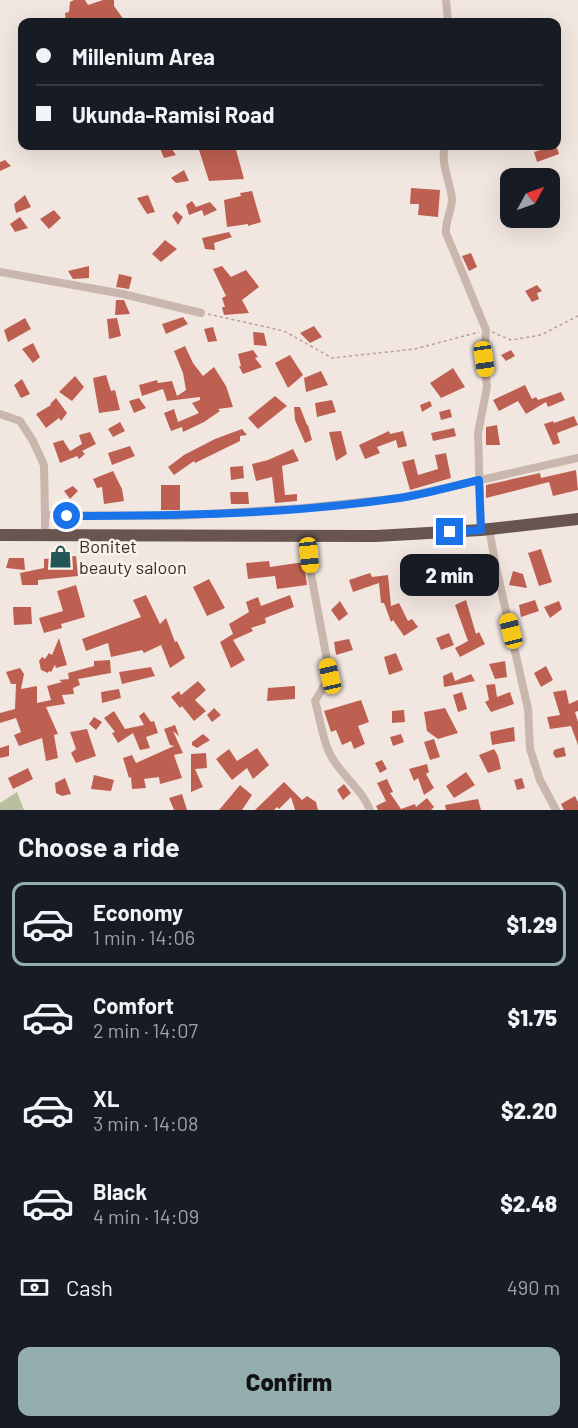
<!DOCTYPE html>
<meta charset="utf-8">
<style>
body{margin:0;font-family:Barlow,sans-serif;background:#242831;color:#f1f3f6;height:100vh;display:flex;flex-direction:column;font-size:22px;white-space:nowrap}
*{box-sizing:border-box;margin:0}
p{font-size:20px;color:#9ea1a6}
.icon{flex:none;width:33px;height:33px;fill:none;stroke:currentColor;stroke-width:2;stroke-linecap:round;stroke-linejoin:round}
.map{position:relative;height:810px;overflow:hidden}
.details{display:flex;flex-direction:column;background:#171b24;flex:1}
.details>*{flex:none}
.banner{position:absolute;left:18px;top:18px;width:543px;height:132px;border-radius:12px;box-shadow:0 6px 24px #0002;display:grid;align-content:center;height:132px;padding:0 18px;background:#171b24}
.needle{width:39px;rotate:50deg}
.tools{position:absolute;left:500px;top:168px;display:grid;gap:12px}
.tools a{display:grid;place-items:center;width:60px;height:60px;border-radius:12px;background:#171b24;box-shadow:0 6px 24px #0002;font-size:30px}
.end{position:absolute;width:27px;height:27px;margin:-14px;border:8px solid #1a73e8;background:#fff;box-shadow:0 0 0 3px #fff}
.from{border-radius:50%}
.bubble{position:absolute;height:42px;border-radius:12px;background:#171b24;box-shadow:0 6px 24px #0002;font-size:20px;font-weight:800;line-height:42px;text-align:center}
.car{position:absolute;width:18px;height:36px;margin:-18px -9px;border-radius:8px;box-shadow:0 0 4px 2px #0007;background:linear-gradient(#f5c518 24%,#345 0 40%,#f5c518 0 76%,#345 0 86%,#f5c518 0)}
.banner b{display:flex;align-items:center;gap:21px;height:57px;font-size:22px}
.banner b+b{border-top:2px solid #363941}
.banner i{width:15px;height:15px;background:#f1f3f6}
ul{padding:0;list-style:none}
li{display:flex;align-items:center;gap:18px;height:84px;margin:0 12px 9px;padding:0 6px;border:3px solid transparent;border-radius:12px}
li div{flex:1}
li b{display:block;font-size:22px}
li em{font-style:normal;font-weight:800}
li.current{border-color:#94adae}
li>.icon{width:54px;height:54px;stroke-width:1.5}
h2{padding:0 18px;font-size:27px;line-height:72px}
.pay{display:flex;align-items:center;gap:15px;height:66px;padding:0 18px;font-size:22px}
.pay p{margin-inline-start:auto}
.primary-button{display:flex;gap:12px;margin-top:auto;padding:12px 18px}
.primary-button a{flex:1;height:69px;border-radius:12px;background:#94adae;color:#111;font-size:24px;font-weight:800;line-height:69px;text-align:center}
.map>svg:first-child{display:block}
.green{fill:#b8c0a0}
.building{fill:#be6051}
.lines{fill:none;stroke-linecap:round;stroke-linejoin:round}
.path{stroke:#b5a096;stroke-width:1.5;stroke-dasharray:3 3;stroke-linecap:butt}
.minor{stroke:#c9b6ac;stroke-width:8}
.trunk{stroke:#685550;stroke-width:12}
.route{stroke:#1a73e8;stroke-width:8}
.labels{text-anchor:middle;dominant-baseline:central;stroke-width:5;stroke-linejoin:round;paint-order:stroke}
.poi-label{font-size:18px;fill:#382d2a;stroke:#f9f2ec;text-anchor:start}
</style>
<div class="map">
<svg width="578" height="810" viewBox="0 0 578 810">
<rect width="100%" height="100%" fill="#f2e7e0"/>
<path class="green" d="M17 792 24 810H0V803Z"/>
<path class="building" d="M74 0H85L88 5 103 0H114V6L124 20 115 22H66L65 13 69 12 70 2Z
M556 145 559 154 537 162 534 152Z
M159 146H170L176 155 164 158Z
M235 146 244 179 209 181 199 150Z
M5 160 11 166 0 171V162Z
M184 170 189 181 176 183 171 178Z
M411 188 440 190 438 217 418 215 419 204H410Z
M252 191 261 222 248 226V224L227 227 224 200 241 196 240 193Z
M25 195 31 207 16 213 14 204Z
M148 195 155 212 147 214 137 198Z
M192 201 196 207 210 202 217 210 204 216 202 210 189 215 186 205Z
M54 210 61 218 49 229 40 219Z
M176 211 183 217 178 225 172 216Z
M20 217 28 228 15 232 10 224Z
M229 232 232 237 214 243 215 250 205 249 202 238Z
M165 240 177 249 161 262 152 254Z
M471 253 477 267 469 271 462 256Z
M89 266V278L73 279 68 271Z
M222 266 231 277 246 270 259 287 242 300 249 313 224 315 222 307H225L222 298 226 296 213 269Z
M119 274 132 277 129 289 116 287Z
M537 285 542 291 537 293 539 299 532 302 525 291Z
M116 300H124L130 314 115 315Z
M183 317 188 324 166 334 162 324Z
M25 318 31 329 8 342 4 330Z
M117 318 121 336 109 339 107 319Z
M314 326 322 337 310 343 300 333Z
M213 327 217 341 208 342 204 329Z
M253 332 264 333 267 346 254 345Z
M33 343 40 357 33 363 22 349Z
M185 346 193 363 203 376 214 367 226 386 233 407 218 409 220 411 204 422 183 432 182 427 171 431 164 413 174 409 178 422 199 413 192 403 200 400V397L167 401 163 389 142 396 139 385 157 380 158 383 172 381 177 396 186 390 183 373 174 351Z
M253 350 258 357 255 358 262 367 243 374 239 366H241L238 354Z
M511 350 515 356 506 361 501 355Z
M290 355 303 375 288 388 275 363Z
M453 368 465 387 441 398 430 383Z
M321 371 328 385 306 392 304 378Z
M106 375 111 391 115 390 120 410 99 413 93 378Z
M75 376 84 387 72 401 59 392Z
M22 379 30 394 21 398 14 385Z
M525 385 532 399 536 397 538 400 561 392 565 400 548 407 546 402 526 414 518 401 499 411 493 400Z
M275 396 287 406 258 429 248 418Z
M56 398 67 413 61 421 59 418 46 428 36 414 51 405 50 404Z
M139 398 146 408 134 413 129 401Z
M332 400 336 412 317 417 315 403Z
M430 401 432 406 422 412 420 405Z
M294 407H300L307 425H308L312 440 305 443 295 420Z
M450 409 452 417 441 420 439 412Z
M574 416 578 425 557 433 560 443 553 445 544 424 553 421 554 423Z
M120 422 125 431 113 437 108 429Z
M497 425 500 445H486V427Z
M454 428 456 436 433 441 431 433Z
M242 429 247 435 240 436V441L195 463 194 461 174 475 168 467 184 455 215 439Z
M341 431 347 454 336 461 329 432Z
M389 431 390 434 403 431 407 446 398 448 396 440 377 447 380 453 365 459 359 445Z
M90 432 96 444 82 451 85 454 79 459 77 456 60 463 53 443 63 440 70 451 82 444 79 435Z
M130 446 135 456 112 465 108 453Z
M293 449 299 461 282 466 285 495 297 494V501L275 503 272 477 256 481 252 464 268 460Z
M446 453 451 478 410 490 402 462 414 459 418 475 438 469 435 455Z
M243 466 244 478 231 480 230 467Z
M576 470 578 490 553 496 549 482 486 498V485L540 473 541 478Z
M113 471 122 489 124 501 104 504 102 487 97 488 93 479Z
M161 485H180V510H161Z
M73 486 78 491 70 499 64 491Z
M230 492H248L249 504H231Z
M541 549 552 582 539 586 528 553Z
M76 556 78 576 38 580V585H22L20 573 44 568V559Z
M9 558H24L25 570 6 568Z
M487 559 489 572H477V560Z
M269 561 270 567 304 562 307 585 277 589 275 576 248 579 246 563Z
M436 564 441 585 426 587 421 566Z
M513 571 523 574 527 588 509 585Z
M370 573 372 577 388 575 391 606 399 603 408 621 412 619 418 627 404 636 393 620 391 622 384 603H381L379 583 353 592 349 580Z
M209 579 225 608 207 616 193 587Z
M76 585 85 617 61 624 62 628 44 633 39 618 63 611 57 591Z
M146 595 160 624 166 618 175 642 177 641 185 658 170 668 161 645 144 653 142 650 111 657 108 643 86 651 82 639 141 617 133 600Z
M290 595 294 607 265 618 266 623 251 628 253 631 233 640 245 660 231 668 220 642 233 634 229 624 249 612 246 602 258 597 261 606Z
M466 600 476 634 479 632 485 644 460 657 455 648 468 641 455 605Z
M535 600 539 611 521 617 519 605Z
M340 601 348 614 339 621 331 610Z
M559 601 562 609 550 618 544 607Z
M13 607H31L32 624 14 625Z
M449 633 454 645 441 650 436 638Z
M59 638 67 665 56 668 55 665 51 672 49 671 48 673 41 670 39 661 42 657 45 659 49 653 52 655Z
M349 639 353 650 336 655 334 642Z
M396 653 403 670 389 675 384 657Z
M110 660 111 673 78 679 80 685 73 688 74 694 62 695 65 704 46 707 58 734 54 735 58 758 46 761 42 738 19 746 14 735 21 732 16 718 0 723V713L15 709 16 684H11L6 672 20 668 24 674 21 689 37 686V703L51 700 47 686 62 682 59 680 69 679 68 673 94 666V661Z
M505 661 507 677 495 679 489 664Z
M546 666 553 680 541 687 534 673Z
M151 667 155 676 122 684 119 672Z
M452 672 455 681 471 674 475 681 444 687 443 676Z
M198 681 206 690 195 700 206 711 194 721 182 706 180 708 171 697 179 691 181 695Z
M495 684 497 697 510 692 514 704 491 712 485 702 489 700 486 685Z
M295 686V699L267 701 268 688Z
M119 689 121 698 102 703 101 692Z
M566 690 569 704 578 700V711L575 712 578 722V745L571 726 550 729 547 717 560 715 553 692Z
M462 692 467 709 458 712 453 695Z
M361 700 369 722 358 726 365 744 354 749 351 741 342 745 336 730 331 732 324 711Z
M214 708 221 715 212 722 207 715Z
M445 708 458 733 438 739 427 731 424 712Z
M404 710 405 722 392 723V711Z
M114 711 125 729 144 725 139 716 144 712 151 722 154 721 158 733 146 737 150 748 140 750 133 733 118 743 112 733 115 732 104 718Z
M94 717 102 722 96 730 89 724Z
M175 725 179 736 173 731 183 753 174 755 182 778 160 784 159 777 144 779 146 788 132 789 131 777 129 778 123 758 132 755 136 763 174 746 170 745 164 729Z
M514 727 515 741 492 745 490 732Z
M87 729 96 756 76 763 71 753 76 749 70 732Z
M203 734 210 740 197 748 192 745V742Z
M401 734 404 742 393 746 390 737Z
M434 739 440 757 430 760 424 742Z
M9 745V756L0 758V748Z
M564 747 566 756 556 758 553 754 554 750Z
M257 748 269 765 253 779 247 768 232 780 216 759 229 749 237 761Z
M494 749 498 756 501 769 488 773 479 755Z
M206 753 207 768 195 769 203 787 191 792V754Z
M382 760 387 769 380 773 375 763Z
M427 764 429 772 426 774 434 788 424 795 418 778 414 781 409 769Z
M28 768 33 779 13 789 8 778Z
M466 772 475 785 454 798 446 786Z
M94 775 114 780 111 791 91 789Z
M65 778 71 794 62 796 56 793 55 783Z
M522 778 525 788 517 790 514 780Z
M387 779 393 792 390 793 401 809 415 804 416 807 427 798 434 807 431 810H378L376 806 386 801 377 783Z
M284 782 302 800 307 796 316 802 318 810H295L291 797 279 809 277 807 274 810H255Z
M344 784 351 793 343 800 337 790Z
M240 785 252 795 242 810H219Z
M182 794 187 810H174L169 798Z
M575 796 578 802V810H564L561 804Z
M478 799 481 810H446L445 805Z"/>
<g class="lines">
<path class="path" d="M208 314 284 331 332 358 415 349 479 332
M492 332 511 340 541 335 578 316"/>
<path class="minor" d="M446 0 448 22
M445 146C440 164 450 180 452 199 452 210 445 221 446 233L486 330 484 359 487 387 478 433 481 530
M0 272 123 294 201 313
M0 414 20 421 33 441 44 465 45 515
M489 528 496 567 528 709 530 749 540 780 556 810
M45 535V515L176 516 304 508 400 498 578 458
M307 537 311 574 330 676 315 701C320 718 323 743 331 756 342 776 362 789 370 810"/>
<path class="trunk" d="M0 535 376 536 481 530 578 519"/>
</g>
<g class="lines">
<path class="route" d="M67 516C178 516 290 514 399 498 426 494 453 486 479 480L481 530 450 532"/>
</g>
<defs>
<symbol id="shop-bare" viewBox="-9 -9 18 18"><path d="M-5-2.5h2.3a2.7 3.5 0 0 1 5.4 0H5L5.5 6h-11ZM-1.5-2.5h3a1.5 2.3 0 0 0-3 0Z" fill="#225755" stroke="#f9f2ec" stroke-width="2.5" paint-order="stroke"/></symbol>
</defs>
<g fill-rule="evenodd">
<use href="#shop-bare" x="44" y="540" width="33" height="33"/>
</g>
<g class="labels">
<g class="poi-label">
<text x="79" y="546">Bonitet<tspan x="79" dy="21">beauty saloon</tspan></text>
</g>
</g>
</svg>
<div class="tools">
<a><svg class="needle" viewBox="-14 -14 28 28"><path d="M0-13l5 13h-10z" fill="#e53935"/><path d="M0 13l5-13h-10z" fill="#9ea1a6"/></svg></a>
</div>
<i class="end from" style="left:67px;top:516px"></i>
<i class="end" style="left:450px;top:532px"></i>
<div class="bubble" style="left:400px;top:554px;width:99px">2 min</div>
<i class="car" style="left:484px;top:359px;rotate:172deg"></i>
<i class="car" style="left:309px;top:555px;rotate:174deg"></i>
<i class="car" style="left:511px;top:631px;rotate:346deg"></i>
<i class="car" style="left:330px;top:676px;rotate:347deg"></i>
<div class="banner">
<b><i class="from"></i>Millenium Area</b>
<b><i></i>Ukunda-Ramisi Road</b>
</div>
</div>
<section class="details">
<h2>Choose a ride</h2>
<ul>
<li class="current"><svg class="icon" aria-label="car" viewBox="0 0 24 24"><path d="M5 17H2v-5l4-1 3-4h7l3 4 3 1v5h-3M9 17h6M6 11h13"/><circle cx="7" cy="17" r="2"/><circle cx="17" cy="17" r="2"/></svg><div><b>Economy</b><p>1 min · 14:06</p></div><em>$1.29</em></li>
<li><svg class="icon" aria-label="car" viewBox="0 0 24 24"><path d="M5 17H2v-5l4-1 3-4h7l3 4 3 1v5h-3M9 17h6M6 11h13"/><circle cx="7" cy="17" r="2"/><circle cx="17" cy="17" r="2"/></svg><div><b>Comfort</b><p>2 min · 14:07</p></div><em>$1.75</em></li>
<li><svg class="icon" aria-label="car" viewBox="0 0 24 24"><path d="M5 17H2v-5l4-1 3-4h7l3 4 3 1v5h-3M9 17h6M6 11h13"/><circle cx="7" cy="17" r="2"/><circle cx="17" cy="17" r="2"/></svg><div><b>XL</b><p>3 min · 14:08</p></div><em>$2.20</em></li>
<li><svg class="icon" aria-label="car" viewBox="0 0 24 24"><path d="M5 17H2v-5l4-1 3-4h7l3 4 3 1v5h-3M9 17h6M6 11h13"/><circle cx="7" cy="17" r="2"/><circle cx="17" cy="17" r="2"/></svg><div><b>Black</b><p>4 min · 14:09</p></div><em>$2.48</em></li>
</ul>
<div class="pay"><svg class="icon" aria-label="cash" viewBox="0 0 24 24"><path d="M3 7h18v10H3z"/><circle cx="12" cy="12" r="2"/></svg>Cash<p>490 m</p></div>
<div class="primary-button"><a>Confirm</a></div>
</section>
